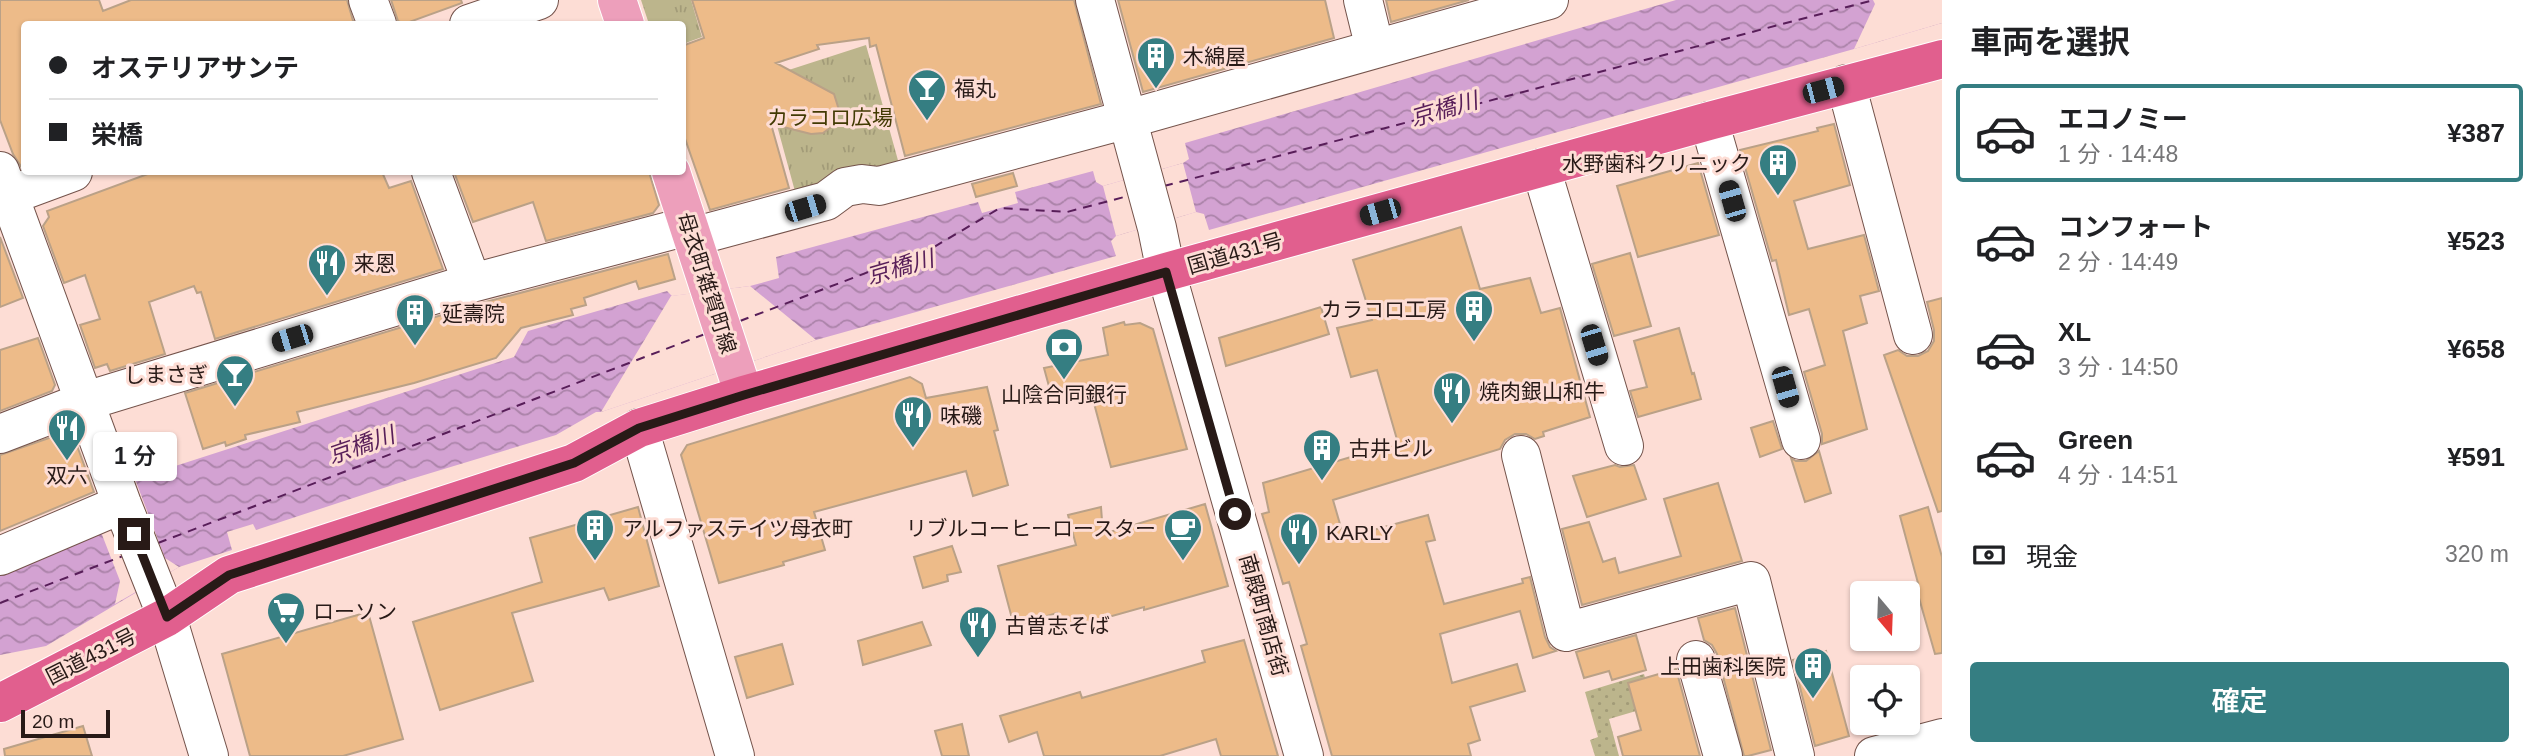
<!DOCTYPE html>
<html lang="ja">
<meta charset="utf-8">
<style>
body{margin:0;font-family:Helvetica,"Noto Sans JP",sans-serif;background:#f6f6f6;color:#202124;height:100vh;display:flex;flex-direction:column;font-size:26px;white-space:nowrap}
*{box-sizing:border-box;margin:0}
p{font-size:23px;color:#757577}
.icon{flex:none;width:38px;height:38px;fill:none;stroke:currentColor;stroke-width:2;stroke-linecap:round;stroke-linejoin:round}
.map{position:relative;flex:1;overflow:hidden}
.details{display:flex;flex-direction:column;background:#fff;width:595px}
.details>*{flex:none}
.top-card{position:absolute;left:21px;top:21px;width:665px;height:154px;border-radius:7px;box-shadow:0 2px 5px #0004;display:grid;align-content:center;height:154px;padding:0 28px;background:#fff}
.needle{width:46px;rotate:161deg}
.controls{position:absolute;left:1850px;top:581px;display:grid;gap:14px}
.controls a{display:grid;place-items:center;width:70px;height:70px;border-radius:7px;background:#fff;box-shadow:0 2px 5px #0004;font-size:35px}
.scale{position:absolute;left:21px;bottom:18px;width:89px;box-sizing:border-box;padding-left:7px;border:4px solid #281a17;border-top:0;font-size:19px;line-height:24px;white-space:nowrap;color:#281a17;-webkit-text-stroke:5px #fdddd5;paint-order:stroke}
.end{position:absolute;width:32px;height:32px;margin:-16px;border:9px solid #281a17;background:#fff;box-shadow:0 0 0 4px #fff}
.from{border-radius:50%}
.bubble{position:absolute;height:49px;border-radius:7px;background:#fff;box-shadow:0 2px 5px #0004;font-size:23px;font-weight:600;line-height:49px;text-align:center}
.car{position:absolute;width:21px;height:42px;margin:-21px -10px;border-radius:9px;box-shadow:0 0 5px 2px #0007;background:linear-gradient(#222 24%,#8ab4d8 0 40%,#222 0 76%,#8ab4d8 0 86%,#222 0)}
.top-card b{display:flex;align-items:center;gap:24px;height:66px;font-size:26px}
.top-card b+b{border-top:2px solid #e0e0e0}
.top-card i{width:18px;height:18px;background:#202124}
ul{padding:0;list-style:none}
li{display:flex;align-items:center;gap:21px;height:98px;margin:0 14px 10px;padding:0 14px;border:4px solid transparent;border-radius:7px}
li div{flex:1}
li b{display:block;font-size:26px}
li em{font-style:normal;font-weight:600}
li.on{border-color:#357e82}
li>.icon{width:63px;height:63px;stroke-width:1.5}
h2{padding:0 28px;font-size:32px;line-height:84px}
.pay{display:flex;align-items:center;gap:18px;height:77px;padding:0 28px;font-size:26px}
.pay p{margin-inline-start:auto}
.button{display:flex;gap:14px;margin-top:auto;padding:14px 28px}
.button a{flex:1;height:80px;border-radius:7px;background:#357e82;color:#fff;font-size:28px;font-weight:600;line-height:80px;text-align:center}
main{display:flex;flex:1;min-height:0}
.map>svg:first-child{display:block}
.park{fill:url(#park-tufts)}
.garden{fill:url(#garden-dots)}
.water{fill:url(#water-waves)}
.pier{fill:#fdddd5}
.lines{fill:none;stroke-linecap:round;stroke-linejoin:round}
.ferry{stroke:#581e59;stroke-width:2;stroke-dasharray:9 7;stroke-linecap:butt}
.building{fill:#edbb89;stroke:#baa187;stroke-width:2}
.minor-casing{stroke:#74534b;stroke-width:40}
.major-casing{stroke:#fff;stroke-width:40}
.highway-casing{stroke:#fff;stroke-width:40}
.minor{stroke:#fff;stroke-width:38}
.major{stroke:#ed9fbb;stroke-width:38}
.highway{stroke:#e15f8e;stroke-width:38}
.route{stroke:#281a17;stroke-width:9}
.labels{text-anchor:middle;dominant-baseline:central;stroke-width:6;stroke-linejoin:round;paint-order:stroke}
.poi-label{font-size:21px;fill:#281a17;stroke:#fdddd5;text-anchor:start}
.park-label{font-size:21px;fill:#423a03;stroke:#fdddd5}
.street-label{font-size:21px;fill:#281a17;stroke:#fdddd5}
.water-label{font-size:23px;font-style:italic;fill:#581e59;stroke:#fdddd5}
</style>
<main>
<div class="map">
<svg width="1942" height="756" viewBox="0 0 1942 756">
<defs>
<pattern id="park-tufts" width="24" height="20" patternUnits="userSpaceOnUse" patternTransform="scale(1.75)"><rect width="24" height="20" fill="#bcb58c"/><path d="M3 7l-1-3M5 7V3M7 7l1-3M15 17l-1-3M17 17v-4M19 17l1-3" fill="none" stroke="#a29b78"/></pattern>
<pattern id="garden-dots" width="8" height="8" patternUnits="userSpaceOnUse" patternTransform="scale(1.75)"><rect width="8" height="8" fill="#bcb58c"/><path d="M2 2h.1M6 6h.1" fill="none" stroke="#a29b78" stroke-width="1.8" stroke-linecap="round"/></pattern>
<pattern id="water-waves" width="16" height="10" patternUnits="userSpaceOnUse" patternTransform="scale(1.75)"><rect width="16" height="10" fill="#d3a2d2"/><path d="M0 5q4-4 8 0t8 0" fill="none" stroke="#ab83a9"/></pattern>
</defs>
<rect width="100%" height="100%" fill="#fdddd5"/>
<path class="park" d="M641 0H691L702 37 683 44 682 24H649Z
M866 45 899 164 796 195 764 78Z"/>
<path class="garden" d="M1644 674 1653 706 1609 719 1619 756H1595L1590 740 1598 737 1585 692Z"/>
<path class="water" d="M1676 0H1942V23L1854 49 1209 230 1204 214 1196 212 1116 236 1111 241 1116 256 816 340 601 412H596L556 435 411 479 256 530 253 524 227 532 232 550 179 567 46 646 0 655V570L146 508 135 479 514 357 528 331 667 291 672 296 750 286 779 278 776 257 978 202 982 213 1018 203 1015 192 1093 171 1096 182 1103 186 1183 163 1189 159 1185 143Z"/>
<path class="pier" d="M1873 0H1942V23L1854 49 1875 4Z
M1183 163 1196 212 1116 236 1103 186Z
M750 286 816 340 601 412 671 296Z
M146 508 165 558 179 567 115 604 120 581 99 527Z"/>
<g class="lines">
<path class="ferry" d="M1164 186 1874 0
M740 321 934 247 1000 208 1067 212 1128 196
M158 543 705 334
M0 603 123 556"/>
</g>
<path class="building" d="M0 0H99L103 11 131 0H347L354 24H24V167L22 168 13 154 0 120Z
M391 0H461L462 3 404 24 398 21Z
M692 0H1074L1101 104 905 156 876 45 870 47 869 38 817 45 819 49 776 63 834 94 839 110 834 125 823 133 811 134 771 124 789 188 710 210 682 130V46L704 38Z
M1118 0H1325L1334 38 1143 92Z
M1386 0H1469L1391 22Z
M1834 124 1850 185 1794 201 1808 249 1864 235 1879 291 1860 296 1867 323 1843 331 1867 429 1822 444V434L1804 372 1825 365 1809 309 1789 315 1776 260 1772 261 1740 150 1818 131 1817 128Z
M1698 163 1719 235 1638 257 1617 186Z
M153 172H382L389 188 411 181 443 269 215 339 201 292 197 293 194 286 149 302 165 354 110 371 107 364 95 368 80 325 100 319 85 275 64 283 43 226 49 217 47 211Z
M454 172H649L659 205 653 213 546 241 533 202 473 222Z
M1013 173 1017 186 976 197 972 184Z
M1461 227 1480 289 1530 278 1541 313 1560 308 1590 417 1543 432 1544 436 1535 439 1526 434H1515L1505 440 1500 449 1333 500 1344 538 1428 515 1435 540 1426 542 1444 604 1523 583 1522 579 1530 577 1545 637 1550 647 1556 651 1533 658 1520 611 1440 634 1452 683 1517 664 1525 691 1470 707 1480 740 1468 744 1471 756H1332L1301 646 1307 644 1289 582 1283 584 1262 514 1269 512 1263 483 1398 443 1377 370 1351 377 1337 328 1372 320 1353 260Z
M0 237 23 298 0 307Z
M1630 253 1651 326 1614 336 1592 264Z
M668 254 675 279 639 289 636 281 584 298 586 305 571 309 573 315 521 328 496 358 414 383 297 412 300 422 245 435 246 439 226 446 225 442 203 449 185 393 478 304Z
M1942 298V511L1938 512 1884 355 1898 350 1907 356H1918L1928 351 1934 341V330L1927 302Z
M1321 307 1329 334 1226 366 1219 338Z
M1124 322 1125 325 1140 323 1153 329 1187 449 1111 467 1091 392 1053 401 1044 368 1108 355 1103 328Z
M1679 328 1692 374 1694 373 1701 399 1638 417 1630 391 1647 387 1634 341Z
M38 338 55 385 52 391 0 411V350Z
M910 377 922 384 926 398 987 387 998 430 994 431 1008 485 973 496 966 471 814 512 825 550 783 562 784 565 719 583 681 455 687 445Z
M1773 421 1782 449 1760 457 1751 428Z
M69 431 72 432 94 492 0 531V455Z
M1819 451 1831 493 1805 502 1791 458 1796 461H1806Z
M1615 465 1620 467 1634 465 1646 499 1587 517 1573 476Z
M1718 483 1742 561 1582 605 1562 529 1589 522 1603 562 1615 558 1619 573 1681 556 1664 499Z
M1205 504 1228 586 1144 610V607L1062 630 1057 613 1014 626 998 566 1076 545 1068 515 1101 507 1103 534Z
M638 507 659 586 609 600 604 588 512 613 533 681 440 710 413 622 542 582 530 538Z
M1928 507 1942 557V653L1935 654 1915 584 1918 583 1900 516Z
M952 546 961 572 947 575 948 581 923 588 914 557Z
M1735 608 1771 750 1748 756H1744L1717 654 1712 645 1704 640 1698 618Z
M368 612 403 739 343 756H250L222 654Z
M922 622 931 645 863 665 858 641Z
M1636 635 1646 670 1612 680 1609 671 1584 678 1576 652Z
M1244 640 1278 756H1221L1216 739 1160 756H1044L1037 732 1009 742 1000 716 1080 692 1082 698 1205 662 1202 651Z
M782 644 793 684 747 698 735 657Z
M1826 651 1849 736 1815 746 1793 660Z
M1676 669 1700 756H1623L1618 737 1641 730 1628 683Z
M962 724 969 756H942L935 731Z
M83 726 92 756H5L4 749Z"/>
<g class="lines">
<defs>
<path id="minor" d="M368 0 377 24
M1095 0 1157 228 1166 272 1304 756
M1363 0 1375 49
M469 24 539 0
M1846 84 1913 335
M1709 121 1801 440
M1541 168 1624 446
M0 171 122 504 167 617 209 756
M431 172 472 283
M0 199 73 172
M692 237 826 201 845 187 862 184 879 186 1128 119 1549 0
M639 428 735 756
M0 434 86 401 472 283 688 226
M1521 455 1566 632 1751 581 1795 756
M0 556 122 504
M1696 660 1723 756
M1874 756 1942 738"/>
<path id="major" d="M617 0 625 24
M671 172 744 395"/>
<path id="highway" d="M0 703 167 617 229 575 574 463 639 428 744 395 1166 272 1709 121 1942 59"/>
</defs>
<use href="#minor" class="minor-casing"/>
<use href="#major" class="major-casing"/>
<use href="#highway" class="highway-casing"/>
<use href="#minor" class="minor"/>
<use href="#major" class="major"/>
<use href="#highway" class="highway"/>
</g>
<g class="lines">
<path class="route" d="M134 534 167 617 229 575 574 463 639 428 744 395 1166 272 1235 514"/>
</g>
<defs>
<symbol id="building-pin" viewBox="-11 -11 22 30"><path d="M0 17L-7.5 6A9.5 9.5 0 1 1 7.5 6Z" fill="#357e82" stroke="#fdddd5"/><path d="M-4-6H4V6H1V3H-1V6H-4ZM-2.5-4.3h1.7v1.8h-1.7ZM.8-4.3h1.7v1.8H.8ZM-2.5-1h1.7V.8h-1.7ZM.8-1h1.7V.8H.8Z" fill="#fff"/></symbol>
<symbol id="bar-pin" viewBox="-11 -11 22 30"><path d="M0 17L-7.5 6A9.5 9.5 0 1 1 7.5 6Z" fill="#357e82" stroke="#fdddd5"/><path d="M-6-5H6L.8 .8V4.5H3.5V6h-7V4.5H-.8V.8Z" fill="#fff"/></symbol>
<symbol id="restaurant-pin" viewBox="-11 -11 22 30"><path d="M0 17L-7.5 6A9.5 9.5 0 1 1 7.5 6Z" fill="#357e82" stroke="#fdddd5"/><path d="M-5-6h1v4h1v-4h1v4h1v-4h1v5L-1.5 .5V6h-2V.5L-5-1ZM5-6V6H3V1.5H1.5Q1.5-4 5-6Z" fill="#fff"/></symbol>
<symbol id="bank-pin" viewBox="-11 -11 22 30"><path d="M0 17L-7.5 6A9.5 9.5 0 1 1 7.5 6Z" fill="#357e82" stroke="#fdddd5"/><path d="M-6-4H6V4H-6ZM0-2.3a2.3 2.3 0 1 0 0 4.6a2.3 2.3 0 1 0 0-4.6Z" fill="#fff"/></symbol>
<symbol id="cafe-pin" viewBox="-11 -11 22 30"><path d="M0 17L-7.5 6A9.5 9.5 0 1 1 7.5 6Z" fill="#357e82" stroke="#fdddd5"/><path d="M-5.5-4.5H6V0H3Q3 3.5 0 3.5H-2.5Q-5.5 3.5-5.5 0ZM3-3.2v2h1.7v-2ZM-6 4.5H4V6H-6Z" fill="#fff"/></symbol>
<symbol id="supermarket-pin" viewBox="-11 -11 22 30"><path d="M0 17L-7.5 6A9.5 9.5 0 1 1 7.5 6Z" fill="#357e82" stroke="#fdddd5"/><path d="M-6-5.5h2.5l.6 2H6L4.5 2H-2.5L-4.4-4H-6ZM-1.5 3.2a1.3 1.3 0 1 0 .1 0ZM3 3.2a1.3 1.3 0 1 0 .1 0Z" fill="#fff"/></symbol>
</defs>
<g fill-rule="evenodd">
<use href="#building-pin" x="1134" y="34" width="44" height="60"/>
<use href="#bar-pin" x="905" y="66" width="44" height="60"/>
<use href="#building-pin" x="1756" y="141" width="44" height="60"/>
<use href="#restaurant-pin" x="305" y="241" width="44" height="60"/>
<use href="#building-pin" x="1452" y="287" width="44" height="60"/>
<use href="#building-pin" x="393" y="291" width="44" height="60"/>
<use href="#bank-pin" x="1042" y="325" width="44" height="60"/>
<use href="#bar-pin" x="213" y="352" width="44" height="60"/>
<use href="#restaurant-pin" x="1430" y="369" width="44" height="60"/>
<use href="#restaurant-pin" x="891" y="393" width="44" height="60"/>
<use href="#restaurant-pin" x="45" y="406" width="44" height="60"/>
<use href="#building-pin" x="1300" y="426" width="44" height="60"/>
<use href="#building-pin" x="573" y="506" width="44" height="60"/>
<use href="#cafe-pin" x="1161" y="506" width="44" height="60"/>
<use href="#restaurant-pin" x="1277" y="510" width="44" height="60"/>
<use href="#supermarket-pin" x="264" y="589" width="44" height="60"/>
<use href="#restaurant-pin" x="956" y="603" width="44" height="60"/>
<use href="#building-pin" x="1791" y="644" width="44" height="60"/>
</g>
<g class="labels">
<g class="poi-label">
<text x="1183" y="56">木綿屋</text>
<text x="954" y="88">福丸</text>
<text x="1751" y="163" text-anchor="end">水野歯科クリニック</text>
<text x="354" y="263">来恩</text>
<text x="1447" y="309" text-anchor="end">カラコロ工房</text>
<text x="442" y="313">延壽院</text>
<text x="208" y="374" text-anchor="end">しまさぎ</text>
<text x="1479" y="391">焼肉銀山和牛</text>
<text x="1064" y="394" text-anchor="middle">山陰合同銀行</text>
<text x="940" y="415">味磯</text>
<text x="1349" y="448">古井ビル</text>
<text x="67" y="475" text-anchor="middle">双六</text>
<text x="622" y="528">アルファステイツ母衣町</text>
<text x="1156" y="528" text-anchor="end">リブルコーヒーロースター</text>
<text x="1326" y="532">KARLY</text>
<text x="313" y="611">ローソン</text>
<text x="1005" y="625">古曽志そば</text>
<text x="1786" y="666" text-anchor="end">上田歯科医院</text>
</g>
<g class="park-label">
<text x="830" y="117">カラコロ広場</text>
</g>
<g class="street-label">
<text transform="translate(1235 253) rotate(-16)">国道431号</text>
<text transform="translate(707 283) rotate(72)">母衣町雑賀町線</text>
<text transform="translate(1264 615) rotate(74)">南殿町商店街</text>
<text transform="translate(91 656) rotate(-27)">国道431号</text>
</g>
<g class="water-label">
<text transform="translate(1444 109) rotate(-16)">京橋川</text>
<text transform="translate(900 267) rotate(-16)">京橋川</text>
<text transform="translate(361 445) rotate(-19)">京橋川</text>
</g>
</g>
</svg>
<div class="controls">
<a><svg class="needle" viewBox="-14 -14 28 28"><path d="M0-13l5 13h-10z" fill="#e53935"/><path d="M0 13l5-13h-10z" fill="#757577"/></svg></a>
<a><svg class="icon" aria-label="locate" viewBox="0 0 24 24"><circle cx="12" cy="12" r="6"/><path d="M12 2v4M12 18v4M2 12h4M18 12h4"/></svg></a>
</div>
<div class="scale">20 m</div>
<i class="end from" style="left:1235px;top:514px"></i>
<i class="end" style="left:134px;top:534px"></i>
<div class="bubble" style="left:93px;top:432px;width:84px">1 分</div>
<i class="car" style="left:1823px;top:90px;rotate:75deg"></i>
<i class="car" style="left:1732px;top:201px;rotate:344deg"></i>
<i class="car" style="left:805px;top:208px;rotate:73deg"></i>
<i class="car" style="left:1380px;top:212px;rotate:254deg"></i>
<i class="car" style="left:292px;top:338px;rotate:253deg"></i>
<i class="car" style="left:1594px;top:345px;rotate:163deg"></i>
<i class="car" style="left:1785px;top:387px;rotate:164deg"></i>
<div class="top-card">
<b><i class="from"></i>オステリアサンテ</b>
<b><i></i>栄橋</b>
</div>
</div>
<section class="details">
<h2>車両を選択</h2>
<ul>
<li class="on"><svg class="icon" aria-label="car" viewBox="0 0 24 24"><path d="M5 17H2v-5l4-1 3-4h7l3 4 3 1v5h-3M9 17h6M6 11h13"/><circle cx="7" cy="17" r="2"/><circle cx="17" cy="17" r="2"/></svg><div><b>エコノミー</b><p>1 分 · 14:48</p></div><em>¥387</em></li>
<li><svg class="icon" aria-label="car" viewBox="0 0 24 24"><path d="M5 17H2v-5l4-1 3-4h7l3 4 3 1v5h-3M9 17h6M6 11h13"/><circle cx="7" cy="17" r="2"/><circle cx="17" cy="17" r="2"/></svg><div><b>コンフォート</b><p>2 分 · 14:49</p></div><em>¥523</em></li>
<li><svg class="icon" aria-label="car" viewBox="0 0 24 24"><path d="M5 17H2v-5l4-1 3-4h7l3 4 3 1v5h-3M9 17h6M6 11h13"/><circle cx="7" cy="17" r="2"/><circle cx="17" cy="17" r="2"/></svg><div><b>XL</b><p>3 分 · 14:50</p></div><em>¥658</em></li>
<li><svg class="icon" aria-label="car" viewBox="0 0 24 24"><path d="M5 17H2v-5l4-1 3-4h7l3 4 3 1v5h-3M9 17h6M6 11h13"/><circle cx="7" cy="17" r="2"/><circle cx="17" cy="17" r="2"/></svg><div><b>Green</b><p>4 分 · 14:51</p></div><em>¥591</em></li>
</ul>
<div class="pay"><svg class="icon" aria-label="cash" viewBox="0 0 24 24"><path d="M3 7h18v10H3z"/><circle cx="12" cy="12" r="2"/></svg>現金<p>320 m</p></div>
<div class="button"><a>確定</a></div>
</section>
</main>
